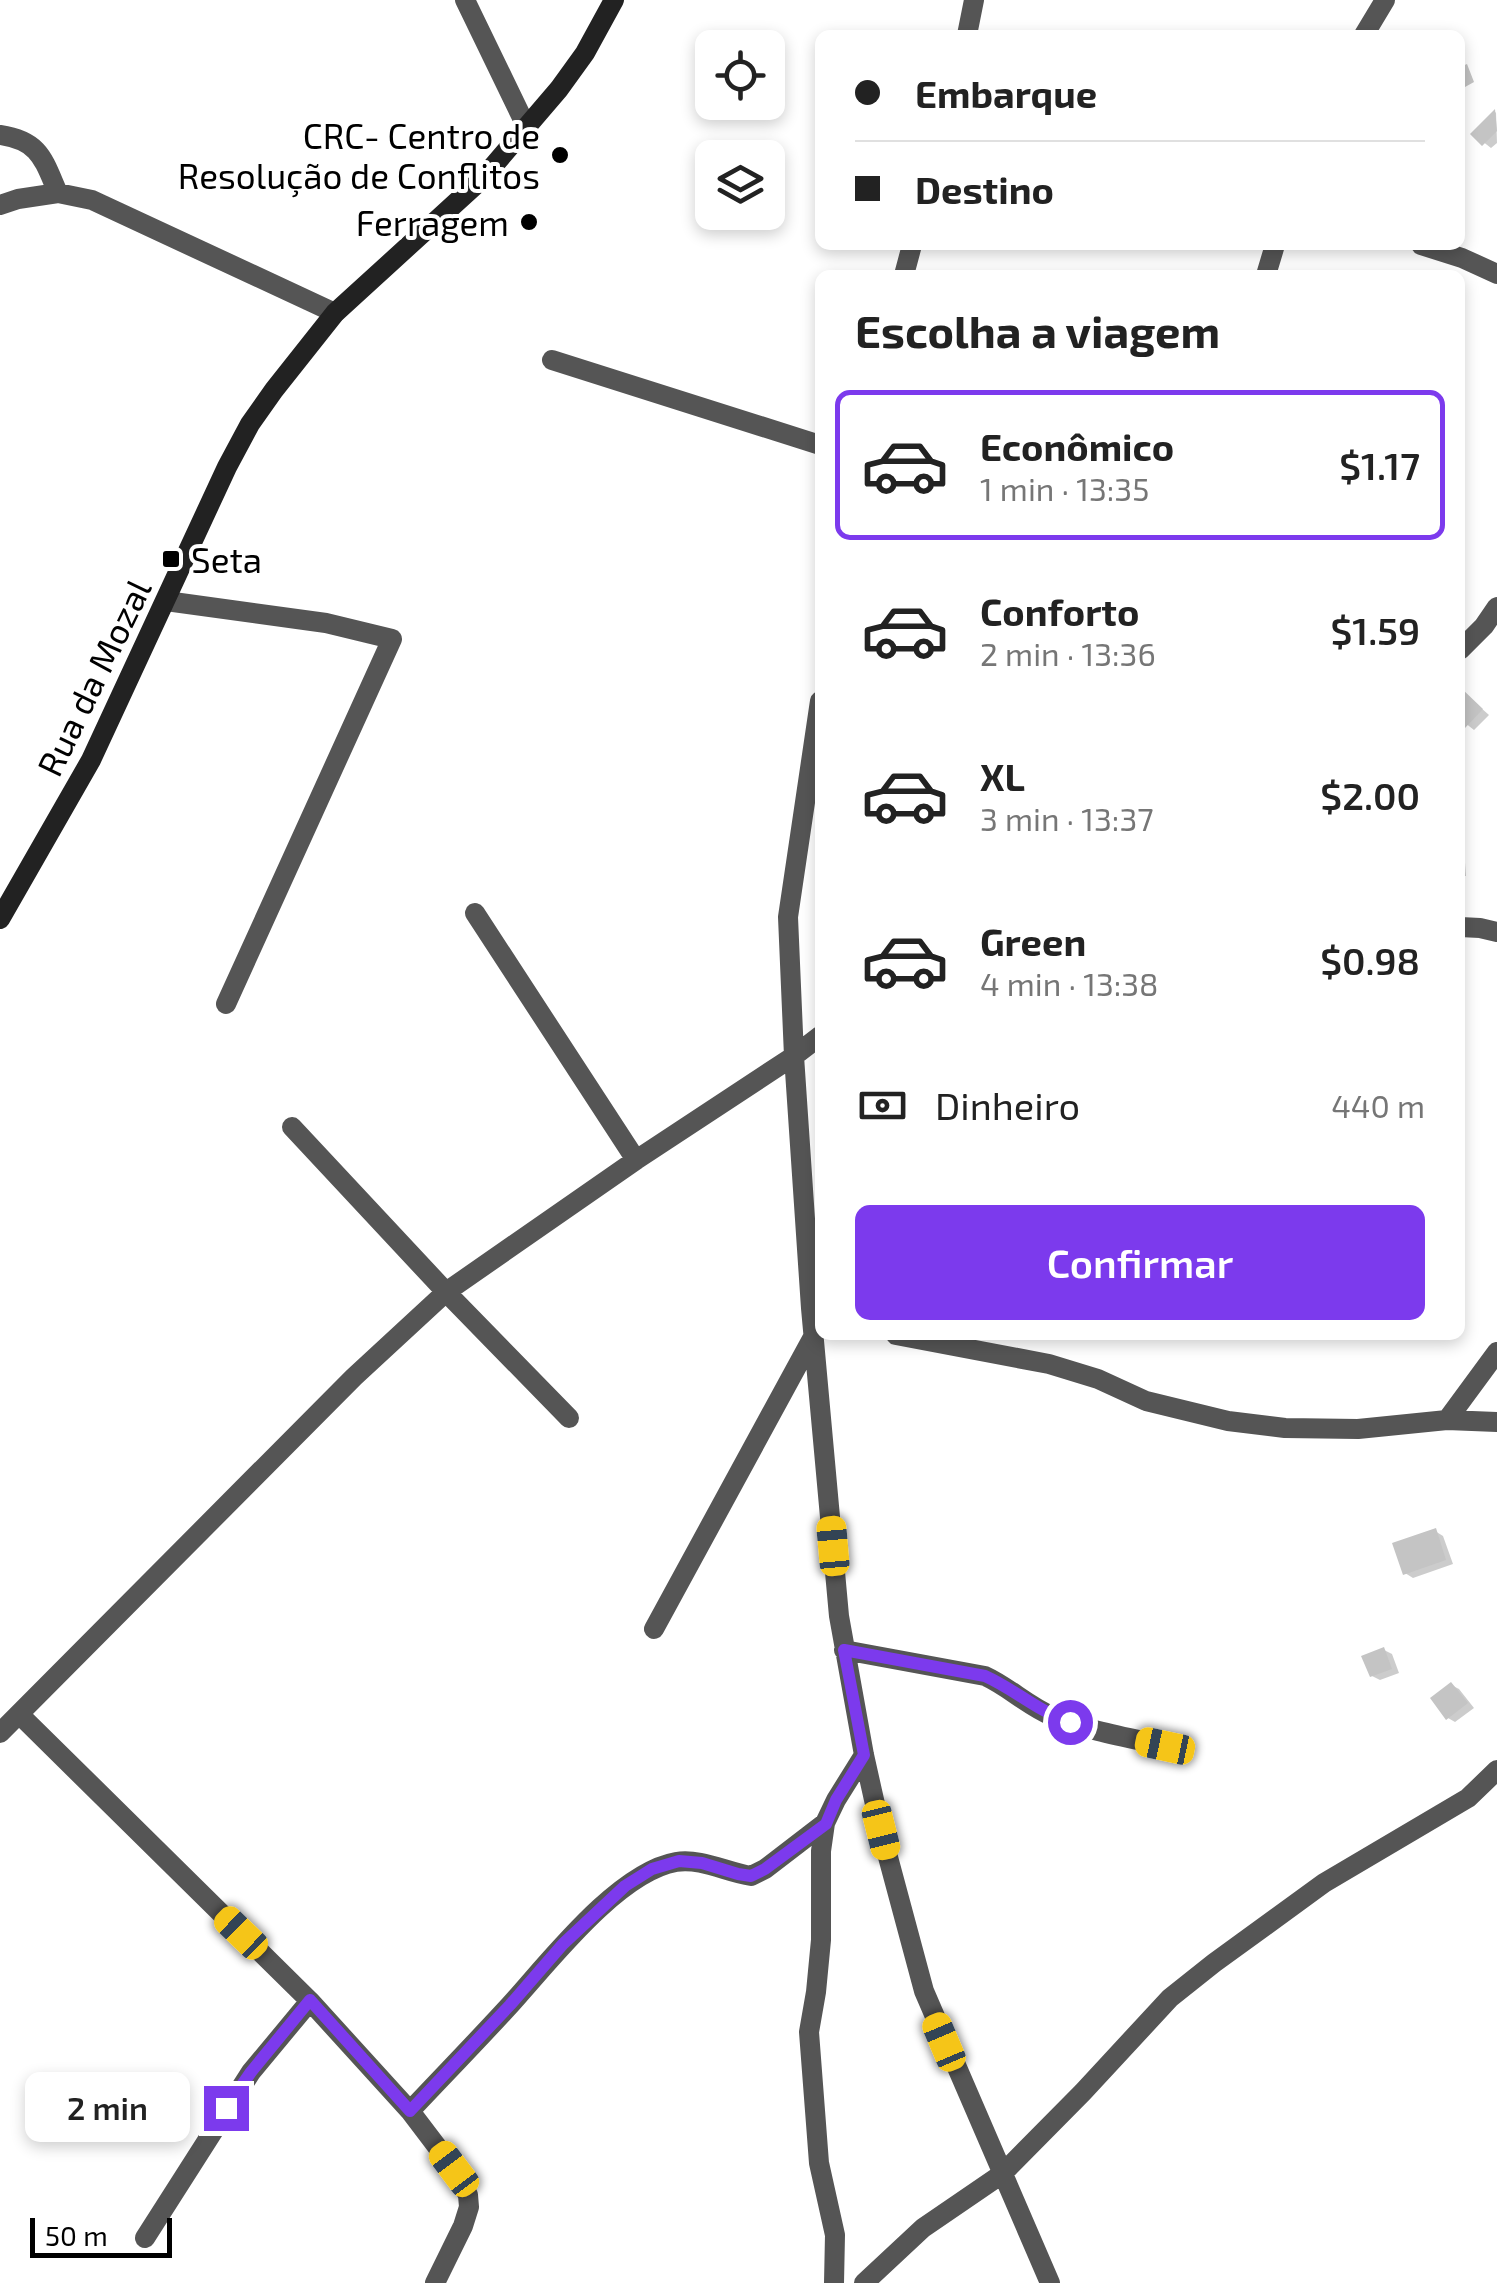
<!DOCTYPE html>
<html lang="pt">
<meta charset="utf-8">
<style>
body{margin:0;font-family:"Exo 2",sans-serif;background:#f2f2f2;color:#222;height:100vh;display:flex;flex-direction:column;font-size:38px;white-space:nowrap}
*{box-sizing:border-box;margin:0}
p{font-size:32px;color:#767676}
.icon{flex:none;width:55px;height:55px;fill:none;stroke:currentColor;stroke-width:2;stroke-linecap:round;stroke-linejoin:round}
.map{position:relative;flex:1;overflow:hidden}
.sheet{position:absolute;left:815px;top:270px;width:650px;height:1070px;display:flex;flex-direction:column;background:#fff;border-radius:15px;box-shadow:0 5px 15px #0003}
.sheet>*{flex:none}
.top-card{position:absolute;left:815px;top:30px;width:650px;height:220px;border-radius:15px;box-shadow:0 5px 15px #0003;display:grid;align-content:center;height:220px;padding:0 40px;background:#fff}
.buttons{position:absolute;left:695px;top:30px;display:grid;gap:20px}
.buttons a{display:grid;place-items:center;width:90px;height:90px;border-radius:15px;background:#fff;box-shadow:0 5px 15px #0003;font-size:50px}
.scale{position:absolute;left:30px;bottom:25px;width:142px;box-sizing:border-box;padding-left:10px;border:5px solid #000;border-top:0;font-size:28px;line-height:35px;white-space:nowrap;color:#000;-webkit-text-stroke:8px #fff;paint-order:stroke}
.end{position:absolute;width:45px;height:45px;margin:-22px;border:12px solid #7c3aed;background:#fff;box-shadow:0 0 0 5px #fff}
.from{border-radius:50%}
.bubble{position:absolute;height:70px;border-radius:15px;background:#fff;box-shadow:0 5px 15px #0003;font-size:32px;font-weight:600;line-height:70px;text-align:center}
.car{position:absolute;width:30px;height:60px;margin:-30px -15px;border-radius:12px;box-shadow:0 0 8px 2px #0007;background:linear-gradient(#f5c518 24%,#345 0 40%,#f5c518 0 76%,#345 0 86%,#f5c518 0)}
.top-card b{display:flex;align-items:center;gap:35px;height:95px;font-size:38px}
.top-card b+b{border-top:2px solid #e0e0e0}
.top-card i{width:25px;height:25px;background:#222}
ul{padding:0;list-style:none}
li{display:flex;align-items:center;gap:30px;height:150px;margin:0 20px 15px;padding:0 20px;border:5px solid transparent;border-radius:15px}
li div{flex:1}
li b{display:block;font-size:38px}
li em{font-style:normal;font-weight:600}
li.active{border-color:#7c3aed}
li>.icon{width:90px;height:90px;stroke-width:1.5}
h2{padding:0 40px;font-size:45px;line-height:120px}
.pay{display:flex;align-items:center;gap:25px;height:110px;padding:0 40px;font-size:38px}
.pay p{margin-inline-start:auto}
.button{display:flex;gap:20px;margin-top:auto;padding:20px 40px}
.button a{flex:1;height:115px;border-radius:15px;background:#7c3aed;color:#fff;font-size:40px;font-weight:600;line-height:115px;text-align:center}
.map>svg:first-child{display:block}
.shadow{fill:#0003}
.building{fill:#c4c4c4}
.lines{fill:none;stroke-linecap:round;stroke-linejoin:round}
.minor{stroke:#555;stroke-width:20}
.secondary{stroke:#222;stroke-width:20}
.route{stroke:#7c3aed;stroke-width:12}
.poi-dot{fill:#000;stroke:#fff;stroke-width:4}
.labels{text-anchor:middle;dominant-baseline:central;stroke-width:8;stroke-linejoin:round;paint-order:stroke}
.poi-label{font-size:35px;fill:#000;stroke:#fff;text-anchor:end}
.street-label{font-size:35px;fill:#000;stroke:#fff}
</style>
<div class="map">
<svg width="1497" height="2283" viewBox="0 0 1497 2283">
<rect width="100%" height="100%" fill="#fff"/>
<path class="shadow" d="M1496 112 1497 143 1491 148 1473 134Z
M1462 691 1489 715 1474 730 1460 719V693Z
M1460 835 1463 836 1466 876H1460Z
M1435 1531 1443 1536 1453 1564 1413 1578 1405 1573Z
M1384 1650 1392 1654 1399 1673 1380 1680 1372 1676Z
M1451 1685 1459 1689 1474 1708 1455 1722 1448 1718Z"/>
<path class="building" d="M1467 64 1474 82 1465 87 1460 76V67Z
M1495 109 1497 131 1482 146 1470 134Z
M1460 687 1483 709 1465 728 1460 723Z
M1436 1528 1446 1560 1403 1575 1392 1543Z
M1384 1647 1392 1669 1370 1677 1361 1656Z
M1451 1682 1468 1703 1446 1720 1430 1698Z"/>
<g class="lines">
<path class="minor" d="M465 0 527 128
M967 35 974 0
M1364 35 1385 0
M0 135C40 141 43 159 58 193
M0 205 18 199 58 193 92 200 335 313
M1421 245 1462 258 1497 274
M904 275 912 245
M1266 275 1275 245
M552 360 820 445
M166 601 326 623 392 639 226 1004
M1460 650 1484 626 1497 607
M820 701 788 917 794 1056 811 1308 839 1616 864 1755 881 1831 924 1991 1050 2283
M475 913 636 1160
M1460 927 1480 928 1497 932
M292 1127 446 1292 569 1418
M896 1335 1049 1364 1098 1379 1146 1401 1228 1421 1285 1428 1358 1429 1447 1420 1497 1422
M1447 1420 1497 1352
M654 1629 813 1337
M844 1650 985 1676C1009 1687 1028 1706 1052 1716 1088 1731 1127 1737 1165 1746
M20 1715 310 2001 410 2111 454 2169 468 2195 469 2207 463 2226 435 2283
M0 1733 354 1377 446 1292 636 1160 794 1056 820 1036
M410 2111C443 2076 477 2041 510 2005 549 1962 618 1872 676 1862 701 1858 726 1872 751 1876L765 1869 825 1823
M145 2238 251 2072 310 2001
M834 2283 835 2235 819 2163 809 2032 816 1992 821 1940V1851L825 1823 836 1800 864 1755
M864 2283 923 2228 1002 2174 1083 2092 1170 1998 1214 1963 1324 1883 1468 1798 1497 1770"/>
<path class="secondary" d="M0 919 91 760 227 467 250 424 274 390 335 313 483 178 559 89 585 53 614 0"/>
</g>
<g class="lines">
<path class="route" d="M226 2108 251 2072 310 2000 410 2111 510 2005 563 1944 625 1886 652 1869 679 1861 702 1863 738 1874 751 1876 765 1869 826 1824 836 1800 864 1755 844 1650 985 1676C1016 1690 1037 1711 1070 1722"/>
</g>
<g class="poi-dot">
<circle cx="560" cy="155" r="10"/>
<circle cx="529" cy="222" r="10"/>
<rect x="161" y="549" width="20" height="20" rx="5"/>
</g>
<g class="labels">
<g class="poi-label">
<text x="540" y="135">CRC- Centro de<tspan x="540" dy="40">Resolução de Conflitos</tspan></text>
<text x="509" y="222">Ferragem</text>
<text x="191" y="559" text-anchor="start">Seta</text>
</g>
<g class="street-label">
<text transform="translate(93 677) rotate(-64)">Rua da Mozal</text>
</g>
</g>
</svg>
<div class="buttons">
<a><svg class="icon" aria-label="locate" viewBox="0 0 24 24"><circle cx="12" cy="12" r="6"/><path d="M12 2v4M12 18v4M2 12h4M18 12h4"/></svg></a>
<a><svg class="icon" aria-label="layers" viewBox="0 0 24 24"><path d="M12 4l9 5-9 5-9-5zM3 14l9 5 9-5"/></svg></a>
</div>
<div class="scale">50 m</div>
<i class="end from" style="left:1070px;top:1722px"></i>
<i class="end" style="left:226px;top:2108px"></i>
<div class="bubble" style="left:25px;top:2072px;width:165px">2 min</div>
<i class="car" style="left:833px;top:1546px;rotate:355deg"></i>
<i class="car" style="left:1165px;top:1746px;rotate:282deg"></i>
<i class="car" style="left:881px;top:1830px;rotate:166deg"></i>
<i class="car" style="left:241px;top:1933px;rotate:314deg"></i>
<i class="car" style="left:944px;top:2042px;rotate:337deg"></i>
<i class="car" style="left:454px;top:2169px;rotate:323deg"></i>
<div class="top-card">
<b><i class="from"></i>Embarque</b>
<b><i></i>Destino</b>
</div>
<section class="sheet">
<h2>Escolha a viagem</h2>
<ul>
<li class="active"><svg class="icon" aria-label="car" viewBox="0 0 24 24"><path d="M5 17H2v-5l4-1 3-4h7l3 4 3 1v5h-3M9 17h6M6 11h13"/><circle cx="7" cy="17" r="2"/><circle cx="17" cy="17" r="2"/></svg><div><b>Econômico</b><p>1 min · 13:35</p></div><em>$1.17</em></li>
<li><svg class="icon" aria-label="car" viewBox="0 0 24 24"><path d="M5 17H2v-5l4-1 3-4h7l3 4 3 1v5h-3M9 17h6M6 11h13"/><circle cx="7" cy="17" r="2"/><circle cx="17" cy="17" r="2"/></svg><div><b>Conforto</b><p>2 min · 13:36</p></div><em>$1.59</em></li>
<li><svg class="icon" aria-label="car" viewBox="0 0 24 24"><path d="M5 17H2v-5l4-1 3-4h7l3 4 3 1v5h-3M9 17h6M6 11h13"/><circle cx="7" cy="17" r="2"/><circle cx="17" cy="17" r="2"/></svg><div><b>XL</b><p>3 min · 13:37</p></div><em>$2.00</em></li>
<li><svg class="icon" aria-label="car" viewBox="0 0 24 24"><path d="M5 17H2v-5l4-1 3-4h7l3 4 3 1v5h-3M9 17h6M6 11h13"/><circle cx="7" cy="17" r="2"/><circle cx="17" cy="17" r="2"/></svg><div><b>Green</b><p>4 min · 13:38</p></div><em>$0.98</em></li>
</ul>
<div class="pay"><svg class="icon" aria-label="cash" viewBox="0 0 24 24"><path d="M3 7h18v10H3z"/><circle cx="12" cy="12" r="2"/></svg>Dinheiro<p>440 m</p></div>
<div class="button"><a>Confirmar</a></div>
</section>
</div>
